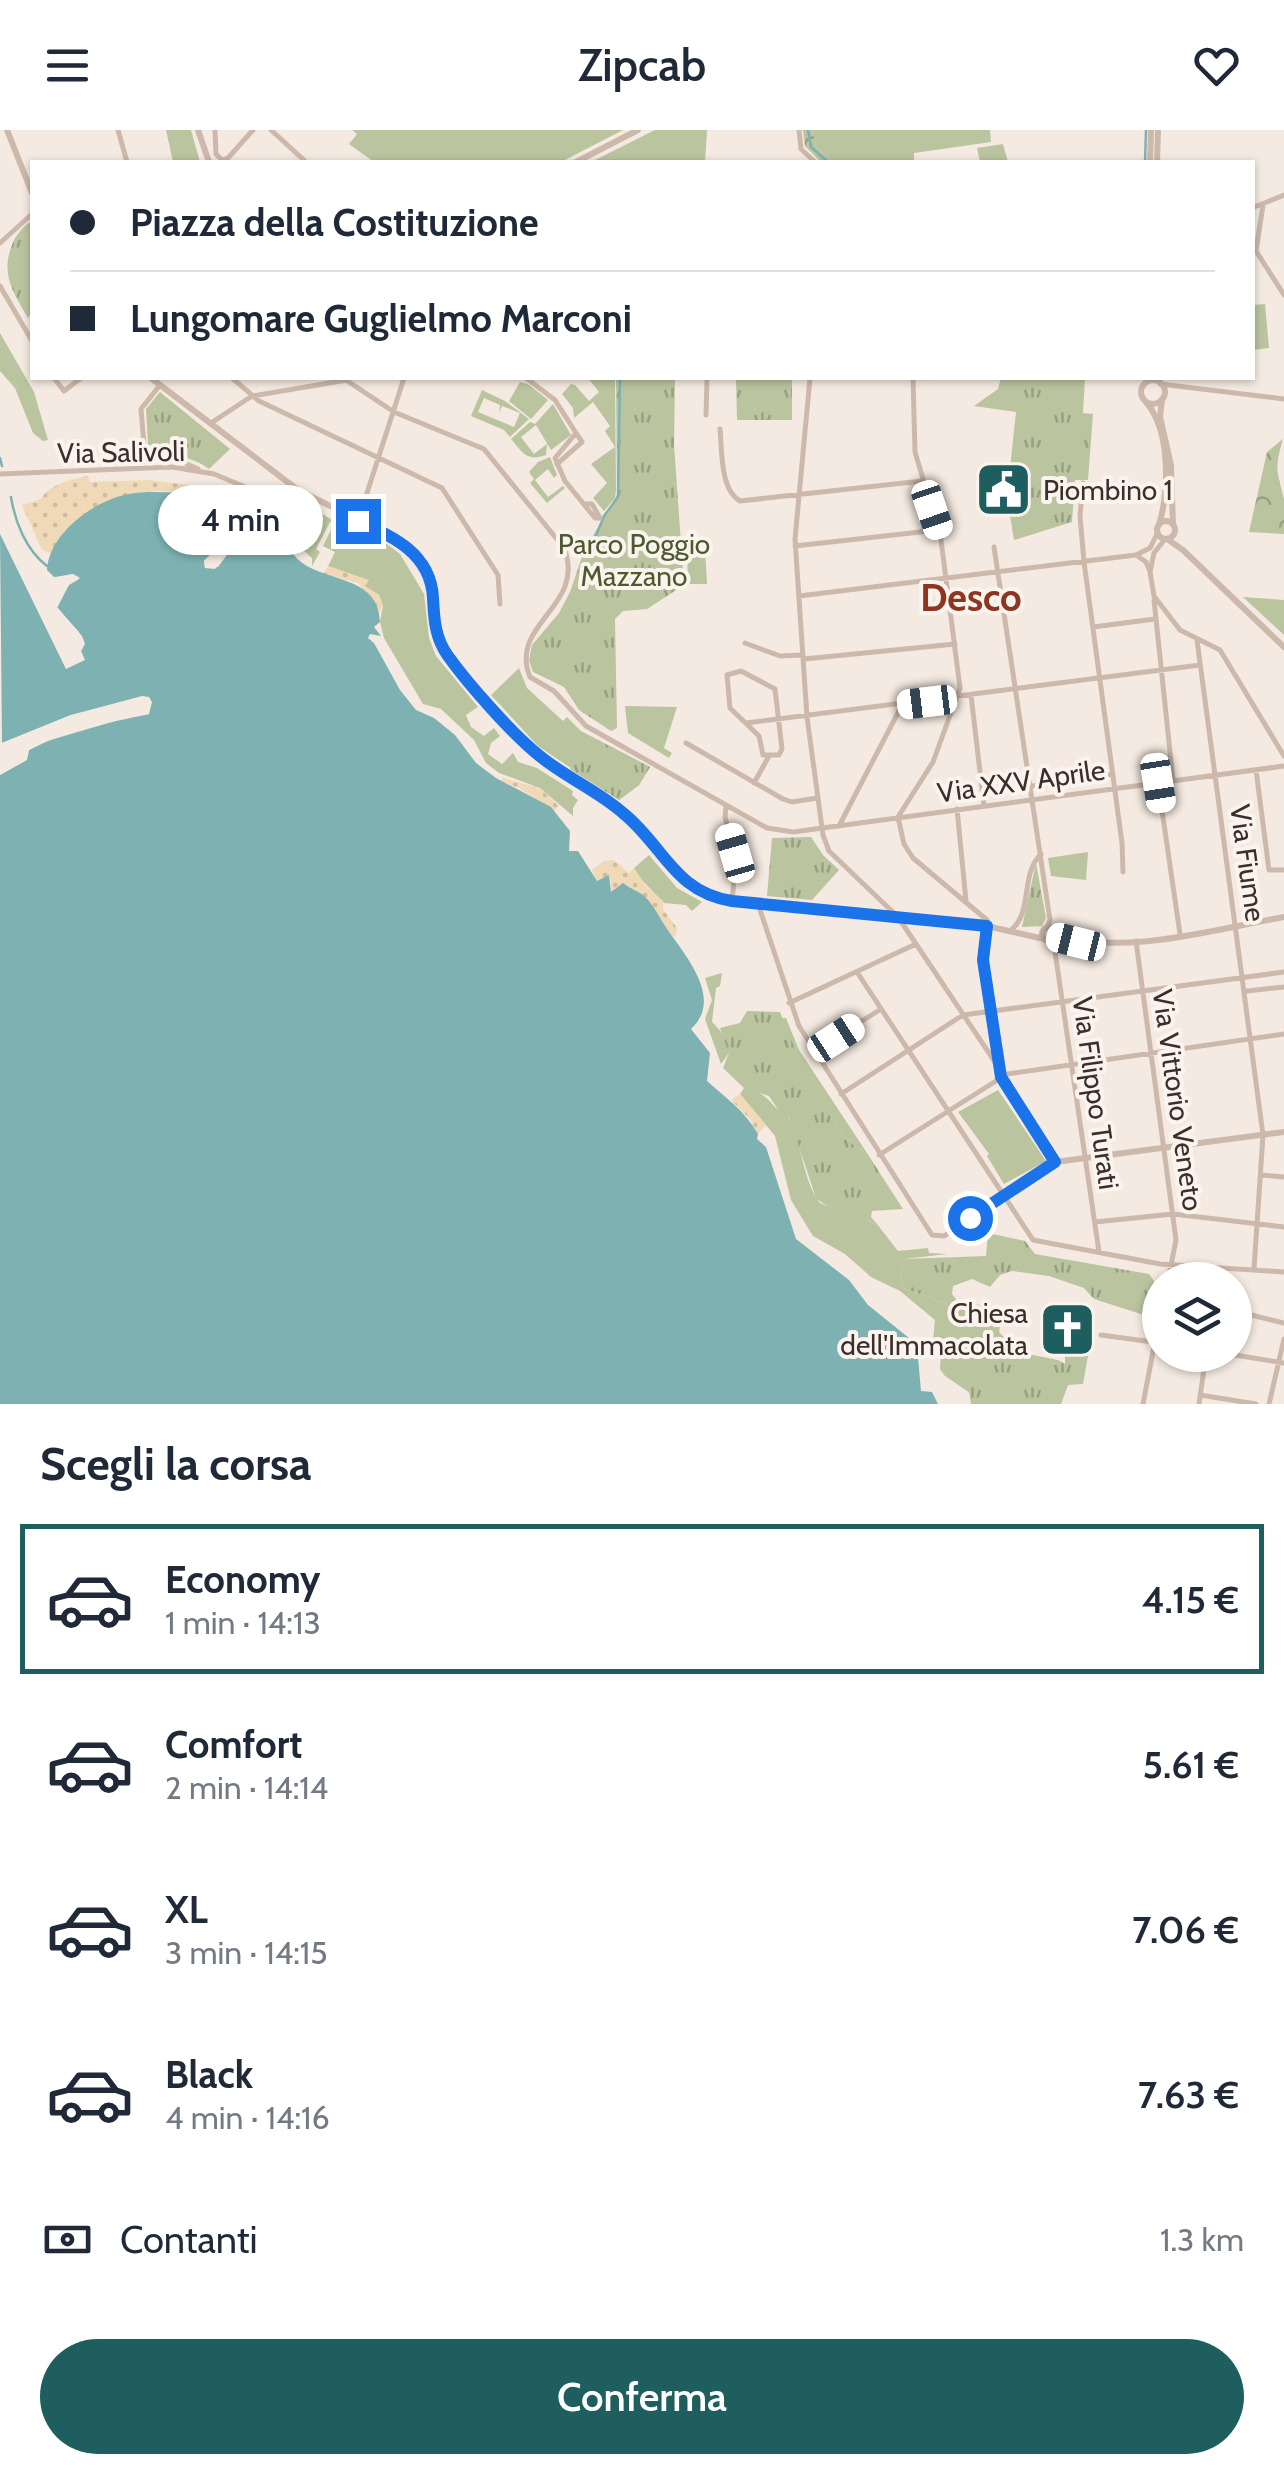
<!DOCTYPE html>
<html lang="it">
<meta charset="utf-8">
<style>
body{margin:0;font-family:Cabin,sans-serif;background:#f6f6f7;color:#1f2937;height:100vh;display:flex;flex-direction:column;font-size:38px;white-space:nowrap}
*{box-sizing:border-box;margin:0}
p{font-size:32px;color:#747a83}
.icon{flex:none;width:55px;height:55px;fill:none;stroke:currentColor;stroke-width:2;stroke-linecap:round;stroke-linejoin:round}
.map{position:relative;height:1274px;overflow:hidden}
.panel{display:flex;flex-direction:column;background:#fff;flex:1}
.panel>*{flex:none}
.hud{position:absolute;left:30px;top:30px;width:1225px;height:220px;border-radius:0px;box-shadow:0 2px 8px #0004;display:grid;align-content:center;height:220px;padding:0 40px;background:#fff}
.controls{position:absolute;left:1142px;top:1132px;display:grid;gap:20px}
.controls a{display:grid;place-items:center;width:110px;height:110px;border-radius:50%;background:#fff;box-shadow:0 2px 8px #0004;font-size:50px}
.end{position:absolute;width:45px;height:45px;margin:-22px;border:12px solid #1a73e8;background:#fff;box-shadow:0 0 0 5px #fff}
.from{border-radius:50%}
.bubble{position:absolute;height:70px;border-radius:35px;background:#fff;box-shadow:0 2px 8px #0004;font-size:32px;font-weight:600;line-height:70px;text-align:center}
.car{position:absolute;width:30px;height:60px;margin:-30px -15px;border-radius:12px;box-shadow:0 0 8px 2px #0007;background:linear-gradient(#fff 24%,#345 0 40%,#fff 0 76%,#345 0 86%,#fff 0)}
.hud b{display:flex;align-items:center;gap:35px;height:95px;font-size:38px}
.hud b+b{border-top:2px solid #e0e1e3}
.hud i{width:25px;height:25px;background:#1f2937}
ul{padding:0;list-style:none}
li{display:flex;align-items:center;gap:30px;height:150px;margin:0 20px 15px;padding:0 20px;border:5px solid transparent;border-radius:0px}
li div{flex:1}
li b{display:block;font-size:38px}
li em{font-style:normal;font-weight:600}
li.current{border-color:#1e5e5e}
li>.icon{width:90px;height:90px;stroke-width:1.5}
h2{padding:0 40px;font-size:45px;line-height:120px}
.pay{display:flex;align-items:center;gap:25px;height:110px;padding:0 40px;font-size:38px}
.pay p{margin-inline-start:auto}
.button{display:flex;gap:20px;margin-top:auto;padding:20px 40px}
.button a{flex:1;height:115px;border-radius:60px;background:#1e5e5e;color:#fff;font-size:40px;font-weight:600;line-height:115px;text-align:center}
header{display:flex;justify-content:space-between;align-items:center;height:130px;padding:0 40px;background:#fff;font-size:45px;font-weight:600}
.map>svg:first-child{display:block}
.green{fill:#bac49f;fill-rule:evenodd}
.forest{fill:url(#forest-crowns)}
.sand{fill:url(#sand-dots)}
.park{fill:url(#park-tufts)}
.water{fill:#7eb2b2}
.pier{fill:#f4eae1}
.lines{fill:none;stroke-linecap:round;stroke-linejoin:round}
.stream{stroke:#7eb2b2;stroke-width:2.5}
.minor{stroke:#cdb9ab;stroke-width:5}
.tertiary{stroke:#cdb9ab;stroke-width:6}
.route{stroke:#1a73e8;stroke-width:12}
.labels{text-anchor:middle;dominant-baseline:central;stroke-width:8;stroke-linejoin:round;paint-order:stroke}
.street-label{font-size:28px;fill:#3b2f2b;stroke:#fbf4ee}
.poi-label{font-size:28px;fill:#3b2f2b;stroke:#fbf4ee;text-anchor:start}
.park-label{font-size:28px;fill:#4c5a2d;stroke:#fbf4ee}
.district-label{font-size:38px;font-weight:bold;fill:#8d3521;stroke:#fbf4ee}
</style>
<header><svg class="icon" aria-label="menu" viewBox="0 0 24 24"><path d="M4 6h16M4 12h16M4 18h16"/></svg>Zipcab<svg class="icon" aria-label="heart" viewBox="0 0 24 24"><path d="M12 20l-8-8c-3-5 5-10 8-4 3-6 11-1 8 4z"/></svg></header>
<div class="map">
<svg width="1284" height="1274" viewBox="0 0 1284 1274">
<defs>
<pattern id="forest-crowns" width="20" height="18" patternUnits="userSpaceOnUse" patternTransform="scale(2.5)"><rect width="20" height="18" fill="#bac49f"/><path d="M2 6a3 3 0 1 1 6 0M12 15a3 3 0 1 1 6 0" fill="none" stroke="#98a082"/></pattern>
<pattern id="sand-dots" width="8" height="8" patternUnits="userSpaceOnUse" patternTransform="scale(2.5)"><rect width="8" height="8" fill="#f0d9b7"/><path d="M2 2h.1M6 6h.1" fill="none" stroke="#cfbb9e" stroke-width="1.8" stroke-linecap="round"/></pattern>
<pattern id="park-tufts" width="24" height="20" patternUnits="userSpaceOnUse" patternTransform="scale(2.5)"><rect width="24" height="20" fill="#bac49f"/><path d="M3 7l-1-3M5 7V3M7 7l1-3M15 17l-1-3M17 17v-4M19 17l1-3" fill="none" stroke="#98a082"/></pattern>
</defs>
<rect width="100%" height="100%" fill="#f4eae1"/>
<path class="green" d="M166 0H191L200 32H173Z
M352 0H623L561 32H374L349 14 357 4Z
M655 0H707L705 32H591Z
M813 0H990L991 12 914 23V32H835L816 17Z
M1265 174 1269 218 1253 220V175Z
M0 203 34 262 48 310 43 311 33 303 15 258 0 241Z
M588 248 615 249 616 360 615 368 604 381 593 368 607 353 591 334 615 317 605 301 610 296 593 272 574 288 573 278 562 264 571 254 575 255 589 271 599 262Z
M520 252 528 254 548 270 531 289 509 271Z
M482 260 505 271 529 289 510 307 504 300 471 286ZM484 268 500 275 499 283 502 276 520 283 514 297 478 282Z
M553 274 571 305 551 320 536 295 521 307 534 324 547 314 546 325C527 332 523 323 511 309L530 292 535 294Z
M550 327 557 345 554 348 548 339 535 350 548 367 563 356 565 358 547 373 530 353 534 349 529 342 538 332Z
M228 355 256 367 299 369 340 395 387 414 400 424 424 464 429 508 436 526 478 577 466 585 471 597 484 606 494 598 500 606 491 613 488 624 502 634 513 623 518 632 537 638 573 661 572 665 578 670 573 678V686L540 658 499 643 486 633 474 610 441 579 423 574 384 508 380 492 383 476 379 465 364 456 368 451 328 436 335 422 323 416 334 394 330 392 316 419 320 422 312 436V428C298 417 285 393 271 388 258 383 242 386 230 384L213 366 219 360 223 362Z
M705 419 707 454H688L687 420Z
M519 538 527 558 563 591 567 587 581 601 650 637 639 655 619 670 538 616 491 565Z
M625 576 677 577 664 618 672 623 669 628 628 603Z
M1088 722 1086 750 1051 746 1048 728Z
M649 725 677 758 702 772 692 781 686 775 664 773 636 744 634 738Z
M722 843 720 856 716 858 712 892C721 901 728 909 729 923L721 934 705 889 712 870 705 848Z
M782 888H786L799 920 867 1023C834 1012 794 921 782 888Z
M744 958C771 962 770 979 788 986 803 1013 801 1047 820 1073L877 1094 898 1121 928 1118 929 1123 947 1124 905 1129 900 1144 903 1158 945 1173 957 1187 970 1263 945 1246 940 1239 941 1223 933 1211 935 1190 900 1161 871 1147 845 1124 813 1106 791 1070 775 1006 740 964Z
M998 960 1046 1031 1004 1054 987 1026 989 1024 958 982Z"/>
<path class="forest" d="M803 0H813L816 17 835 32H821L805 16Z
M1283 309C1274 340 1277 340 1284 369 1284 379 1284 393 1284 404L1249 402 1267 322Z"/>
<path class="sand" d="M88 346 90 352 150 350 203 357 236 386 226 393C199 332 68 367 52 424L42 420 22 375 41 369C50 354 71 349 88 346Z
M328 436 369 450 365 456 379 465 383 476 380 482 358 453 323 444Z
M503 648 540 658 559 676 554 681 519 658 501 651Z
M614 730 629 743 634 738 646 756 663 771V779L677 798 675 808 630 759 611 762 610 746 596 751 592 740 604 731Z
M740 964 766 995 758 1004 750 989 731 970Z"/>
<path class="park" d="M1003 14 1008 32H980L977 18Z
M32 91V182L28 188C9 156 0 140 15 108 21 100 23 96 32 91Z
M616 248H675L674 315 684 455 647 479 623 481 615 489 617 598 611 601 579 580 564 557 533 542 529 530 532 515 559 483 570 462 584 421 617 365Z
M736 248H804L792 249V290H737Z
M1001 248H1085L1083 283 1093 284 1088 350H1075L1072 392 1014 410 1007 367 1016 282 974 276 998 259Z
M160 262 230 319 209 339C193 326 167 325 148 315L146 279Z
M1243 467 1284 470V505Z
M596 609 650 637 639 655 619 670 570 639Z
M811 707 823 725 839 740 812 770 767 766 772 708Z
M1036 733 1046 788 1042 796 1022 797Z
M747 881 780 882C793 916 833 1012 867 1023L903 1079 872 1081 871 1087 877 1094C859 1087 829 1080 816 1068L789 987 781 984 769 966 744 958 723 938 729 923 720 898 740 893Z
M988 1103 1025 1111 1035 1124 1149 1144 1154 1151 1147 1186 1094 1169 1084 1158 1049 1146 1012 1141 1000 1145 990 1157 972 1149 953 1156 952 1164 959 1173 993 1176C1001 1184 1001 1192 999 1202L1018 1222 1058 1230 1065 1234V1222L1088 1226 1083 1254 1068 1255 1061 1274H971L957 1187 945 1173 903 1158 900 1143 905 1129 986 1126Z"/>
<path class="water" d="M193 363C213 371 237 389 222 413 218 420 209 425 204 431L205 438 218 437 232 418 234 397C254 389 275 391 286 410L284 422 288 412C299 458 379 435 380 492L374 497 381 506 370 504 368 508 374 513 400 560 416 580 434 588 455 605 476 633 496 648 551 677 570 701 569 721H578L597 751 609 745 611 762 623 753C631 760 641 761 648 770 655 778 660 788 665 796 683 823 725 868 691 899L710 923 707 951C726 968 745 981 758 1004L757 1009 766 1017 796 1109 849 1150 868 1175 914 1212 917 1216 921 1261 932 1262 938 1274H0V645L26 630 29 620C67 600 108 593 149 584V567L71 585 2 613 0 404 66 539 85 530 81 521 84 514 78 501 57 478 69 455 79 449 73 444 55 448 47 440C49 403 95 370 129 364 150 360 172 363 193 363Z"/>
<path class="pier" d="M226 393 234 397 232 418 215 439 205 438 204 431 222 413Z
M73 444 80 448 68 455 57 477 82 506 85 514 81 521 74 504 52 478 53 469 65 452 54 453 49 448Z
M142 566 149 567 152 572 149 584 132 586 47 611 29 620 27 630 0 645V639L22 626 26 616 45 606 131 581H142L147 573 142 571 72 590 4 617 2 613 71 585Z"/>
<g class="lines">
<path class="stream" d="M808 0 811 17 828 32
M1145 32 1146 0
M926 249 938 248
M0 328 2 336
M11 367C15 392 26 420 47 436
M589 423 604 386 618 367 620 248"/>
<path class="minor" d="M118 0 127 32
M215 0 216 24 222 30 228 28 253 0
M271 0 306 32
M799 0 801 19 815 32
M1263 75 1256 121 1284 165
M1252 78 1284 65
M0 113 32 84
M0 156 32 211
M54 248 64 261 81 248
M232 248 259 271 442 358 498 445 500 474
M343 248 394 282 484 319 564 418C587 477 508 493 530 547L554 561 586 596 767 698 793 702 1284 636
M526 248 555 270 576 303 555 328 565 351 595 388H600L592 374H585
M810 248 795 409 807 587 823 705 829 721 898 787 995 932
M1160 254 1284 269
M160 255 141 279 144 315 198 339
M706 285 707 248
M211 293 252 266 347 250
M720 299C722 320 720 360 740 371L922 351
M557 334 582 312 576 303
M0 344 172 337 214 344 260 363 286 364 298 360
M1083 353 1080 386 1084 432 1122 713 1123 742
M358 391 404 248
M1165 409 1154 423 1150 442 1154 466 1180 500 1220 520 1284 626
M795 416 938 400
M994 417 1050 790 1047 797
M1136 425 1146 432 1150 441
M799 466 1136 425 1150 418 1158 402
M1154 470 1173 650
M1093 497 1155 489
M1197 510 1263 1005 1254 1139
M745 513 780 526 803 525
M804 529 955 514
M741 541 775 559 782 619 779 625H763L759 606 730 578 727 545Z
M971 565 984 676
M746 593 1200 535
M686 613 783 669 792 672 817 668
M1256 640 1269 740H1284
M754 653 769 626
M1158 653 1180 804
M1032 656 1113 644
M726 676 725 687 736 730 732 771
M957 679 966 771
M839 696 902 575
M758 774 799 896 932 1105 944 1106 1055 1032 1001 947 983 830 987 790 913 728 904 714 898 687 933 632 960 558 941 410 915 322 913 248
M1011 800C1033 783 1020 744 1041 724
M1049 811 1054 815 1099 1122
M1136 811 1176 1110 1168 1150
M857 842 1033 1110 1160 1134 1284 1142
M1247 861 1284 857
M789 873 916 814
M813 922 881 879
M841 964 963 885 1284 842
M879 1025 1007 944 1284 904
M1261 1045 1284 1047
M1095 1092 1173 1084 1284 1097
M1235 1181 1284 1193
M1101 1205 1160 1213
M1235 1225 1284 1233
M1200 1265 1256 1274
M1143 1274 1160 1185
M1199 1274 1206 1225
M1269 1274 1284 1209"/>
<path class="tertiary" d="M7 0 32 63
M198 0 209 32
M576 32 638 0
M1150 32 1151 0
M1157 32 1158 0
M151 248 298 360 401 411 431 449 435 499 444 520 509 595 537 624 631 690 688 754 705 765 732 771 987 796 1044 809
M1141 262a12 12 0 1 1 24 0a12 12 0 1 1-24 0Z
M1162 269 1160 287 1171 335 1173 394
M1146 272C1171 301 1169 361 1159 395
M1157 400a9 9 0 1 1 18 0a9 9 0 1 1-18 0Z
M1167 409 1183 420 1284 517
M1042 804a7 7 0 1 1 14 0a7 7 0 1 1-14 0Z
M1055 806C1129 825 1211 800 1284 787
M1055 1032 1284 1002"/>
</g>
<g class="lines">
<path class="route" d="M358 391C393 406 431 424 433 468 434 489 435 508 448 526 468 554 514 606 541 627 567 648 598 661 623 683 664 716 674 762 732 771L987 796 983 830 1001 947 1055 1032 970 1088"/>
</g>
<defs>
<symbol id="civic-square" viewBox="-11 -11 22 22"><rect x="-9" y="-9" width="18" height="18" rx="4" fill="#1e5e5e" stroke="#fbf4ee"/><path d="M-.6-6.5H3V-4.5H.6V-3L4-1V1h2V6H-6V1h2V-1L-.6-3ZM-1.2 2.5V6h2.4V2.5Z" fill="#fff"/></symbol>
<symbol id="church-square" viewBox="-11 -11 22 22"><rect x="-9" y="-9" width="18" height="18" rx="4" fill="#1e5e5e" stroke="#fbf4ee"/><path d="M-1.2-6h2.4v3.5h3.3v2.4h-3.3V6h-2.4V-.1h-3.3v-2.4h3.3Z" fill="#fff"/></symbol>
</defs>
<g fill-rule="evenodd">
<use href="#civic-square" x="972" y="328" width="63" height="63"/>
<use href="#church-square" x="1036" y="1168" width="63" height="63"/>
</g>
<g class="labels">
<g class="street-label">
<text transform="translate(121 322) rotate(-1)">Via Salivoli</text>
<text transform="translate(1021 651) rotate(-8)">Via XXV Aprile</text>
<text transform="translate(1248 733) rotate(82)">Via Fiume</text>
<text transform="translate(1096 963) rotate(82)">Via Filippo Turati</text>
<text transform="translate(1178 970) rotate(82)">Via Vittorio Veneto</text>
</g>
<g class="poi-label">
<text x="1043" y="360">Piombino 1</text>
<text x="1028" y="1183" text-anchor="end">Chiesa<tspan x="1028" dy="32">dell'Immacolata</tspan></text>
</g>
<g class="park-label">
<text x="634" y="414">Parco Poggio<tspan x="634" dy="32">Mazzano</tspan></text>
</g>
<g class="district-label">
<text x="971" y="467">Desco</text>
</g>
</g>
</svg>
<div class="controls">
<a><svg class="icon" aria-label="layers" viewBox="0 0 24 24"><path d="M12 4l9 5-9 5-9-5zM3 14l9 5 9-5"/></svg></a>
</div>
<i class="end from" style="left:970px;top:1088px"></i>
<i class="end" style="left:358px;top:391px"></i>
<div class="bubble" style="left:158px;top:355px;width:165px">4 min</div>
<i class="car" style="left:932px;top:380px;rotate:161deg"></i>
<i class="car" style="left:927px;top:572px;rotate:263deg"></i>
<i class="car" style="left:1158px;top:653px;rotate:171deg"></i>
<i class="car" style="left:735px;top:723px;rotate:344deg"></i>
<i class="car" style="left:1076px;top:812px;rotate:284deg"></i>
<i class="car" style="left:836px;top:908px;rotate:57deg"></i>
<div class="hud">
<b><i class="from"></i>Piazza della Costituzione</b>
<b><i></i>Lungomare Guglielmo Marconi</b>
</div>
</div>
<section class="panel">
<h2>Scegli la corsa</h2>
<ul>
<li class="current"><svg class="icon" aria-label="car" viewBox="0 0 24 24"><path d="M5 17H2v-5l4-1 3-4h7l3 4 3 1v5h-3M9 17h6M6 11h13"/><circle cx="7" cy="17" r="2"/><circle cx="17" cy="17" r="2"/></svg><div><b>Economy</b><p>1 min · 14:13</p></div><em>4.15 €</em></li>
<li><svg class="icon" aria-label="car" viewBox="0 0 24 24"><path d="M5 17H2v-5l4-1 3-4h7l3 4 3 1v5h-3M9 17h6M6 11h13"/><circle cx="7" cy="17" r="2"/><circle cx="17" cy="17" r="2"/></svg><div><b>Comfort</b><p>2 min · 14:14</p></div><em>5.61 €</em></li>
<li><svg class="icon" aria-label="car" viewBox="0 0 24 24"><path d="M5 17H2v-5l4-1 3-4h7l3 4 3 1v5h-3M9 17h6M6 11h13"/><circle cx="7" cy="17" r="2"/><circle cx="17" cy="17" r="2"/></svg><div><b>XL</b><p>3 min · 14:15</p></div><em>7.06 €</em></li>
<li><svg class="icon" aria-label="car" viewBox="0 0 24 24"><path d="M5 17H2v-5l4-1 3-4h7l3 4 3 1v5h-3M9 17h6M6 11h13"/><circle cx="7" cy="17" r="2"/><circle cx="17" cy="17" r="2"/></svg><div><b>Black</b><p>4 min · 14:16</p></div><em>7.63 €</em></li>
</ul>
<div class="pay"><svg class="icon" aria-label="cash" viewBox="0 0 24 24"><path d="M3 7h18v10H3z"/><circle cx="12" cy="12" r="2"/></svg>Contanti<p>1.3 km</p></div>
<div class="button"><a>Conferma</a></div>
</section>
